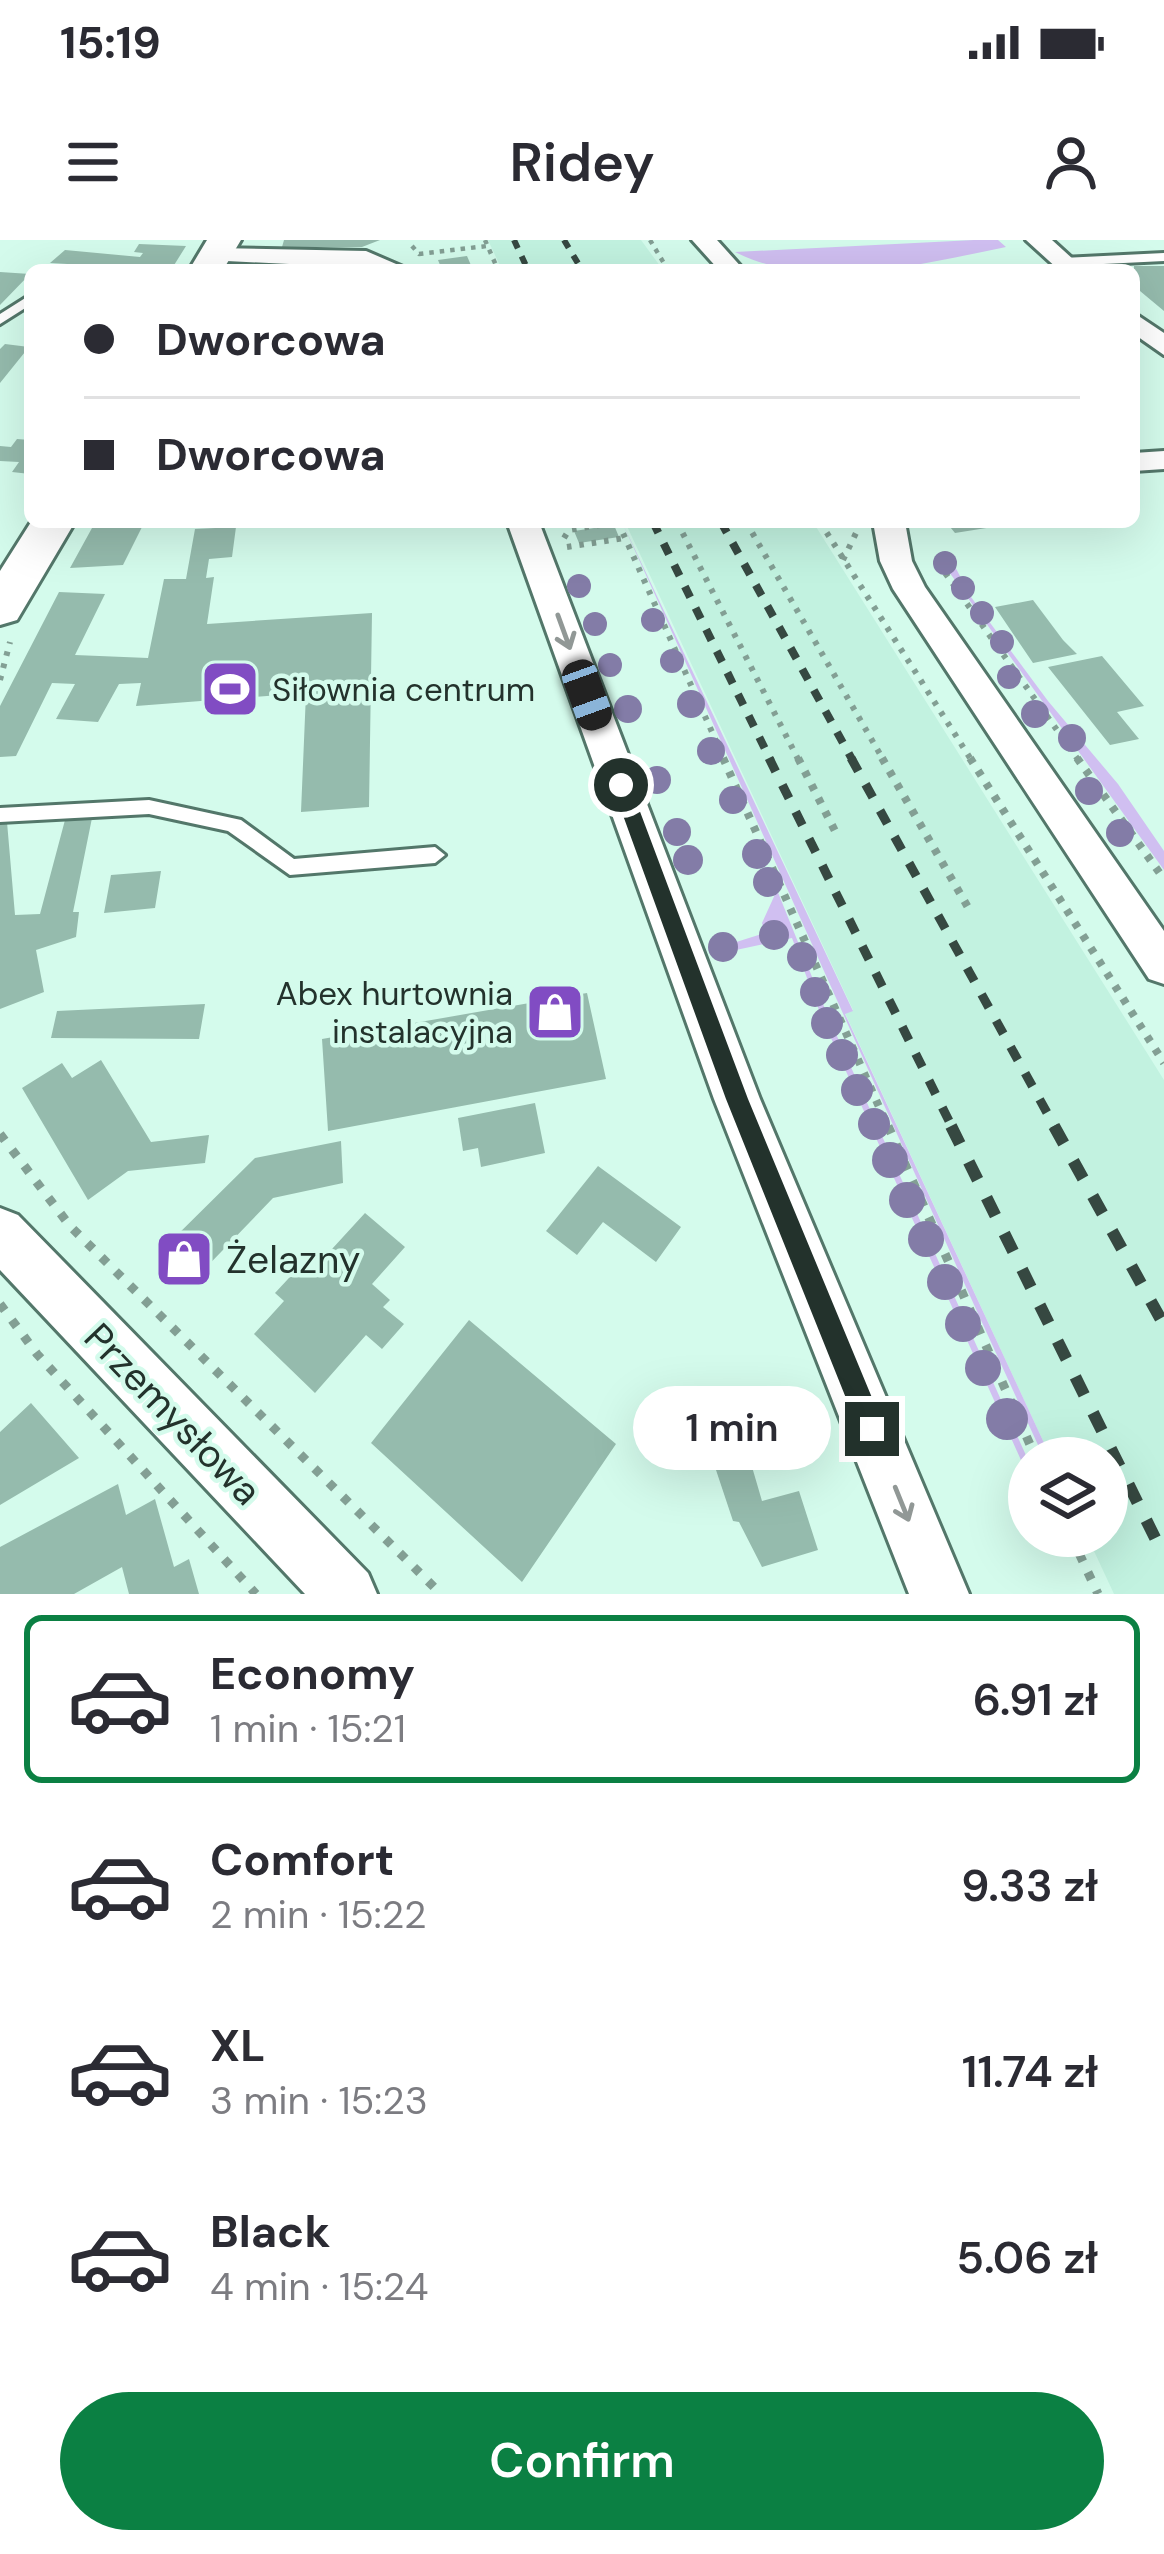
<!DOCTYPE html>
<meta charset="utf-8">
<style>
body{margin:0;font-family:"DM Sans",sans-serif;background:#f7f7f7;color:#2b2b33;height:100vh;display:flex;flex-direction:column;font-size:45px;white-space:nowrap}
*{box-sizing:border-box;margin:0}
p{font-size:39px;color:#7c7c81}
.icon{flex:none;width:66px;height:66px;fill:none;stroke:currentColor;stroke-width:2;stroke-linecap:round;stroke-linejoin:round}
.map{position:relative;height:1354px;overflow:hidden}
.details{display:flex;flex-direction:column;background:#fff;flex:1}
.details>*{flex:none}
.hud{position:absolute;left:24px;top:24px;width:1116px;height:264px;border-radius:18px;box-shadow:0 12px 48px #0002;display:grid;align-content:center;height:264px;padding:0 60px;background:#fff}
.tools{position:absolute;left:1008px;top:1197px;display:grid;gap:24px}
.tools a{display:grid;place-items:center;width:120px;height:120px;border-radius:50%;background:#fff;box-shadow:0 12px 48px #0002;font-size:60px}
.end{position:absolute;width:54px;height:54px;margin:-27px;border:15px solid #23322c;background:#fff;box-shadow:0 0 0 6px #fff}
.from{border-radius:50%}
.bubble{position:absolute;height:84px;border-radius:42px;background:#fff;box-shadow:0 12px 48px #0002;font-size:39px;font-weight:600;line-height:84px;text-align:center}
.car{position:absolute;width:36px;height:72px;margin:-36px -18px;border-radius:15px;box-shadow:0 0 9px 3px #0007;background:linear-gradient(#222 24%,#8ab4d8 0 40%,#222 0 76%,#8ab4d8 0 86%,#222 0)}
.hud b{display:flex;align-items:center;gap:42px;height:114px;font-size:45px}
.hud b+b{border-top:3px solid #e1e1e2}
.hud i{width:30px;height:30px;background:#2b2b33}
ul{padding:21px 0 0;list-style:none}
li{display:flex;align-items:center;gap:36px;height:168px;margin:0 24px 18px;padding:0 36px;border:6px solid transparent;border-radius:18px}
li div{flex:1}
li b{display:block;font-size:45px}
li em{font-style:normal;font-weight:600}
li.active{border-color:#0b8043}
li>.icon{width:108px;height:108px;stroke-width:1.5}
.cta{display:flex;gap:24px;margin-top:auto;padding:24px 60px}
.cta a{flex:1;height:138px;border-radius:72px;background:#0b8043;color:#fff;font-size:48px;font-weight:600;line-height:138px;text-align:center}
.status{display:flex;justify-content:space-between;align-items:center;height:84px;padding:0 60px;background:#fff;direction:ltr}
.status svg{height:33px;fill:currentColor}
header{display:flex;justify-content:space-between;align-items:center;height:156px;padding:0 60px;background:#fff;font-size:54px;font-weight:600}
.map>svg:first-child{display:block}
.built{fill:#c2f2e0}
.green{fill:#d0bff1}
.building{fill:#95bbad}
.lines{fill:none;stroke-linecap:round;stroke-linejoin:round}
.lane-casing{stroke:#53776a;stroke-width:6}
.street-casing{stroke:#53776a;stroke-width:6}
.secondary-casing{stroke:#53776a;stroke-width:6}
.path-far3{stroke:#839f94;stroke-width:4.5;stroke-dasharray:4.5 6;stroke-linecap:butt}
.path-far2{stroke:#839f94;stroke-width:6;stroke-dasharray:4.5 8;stroke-linecap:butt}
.path-far1{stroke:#839f94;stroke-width:8;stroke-dasharray:6 9;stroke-linecap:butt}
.path{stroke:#839f94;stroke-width:9;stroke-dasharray:8 12;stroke-linecap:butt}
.lane{fill:#fff;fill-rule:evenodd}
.street{fill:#fff;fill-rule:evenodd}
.secondary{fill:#fff;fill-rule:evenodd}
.rail-far3{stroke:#364841;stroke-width:6;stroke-dasharray:9 9;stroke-linecap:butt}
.rail-far2{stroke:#364841;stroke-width:8;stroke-dasharray:12 12;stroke-linecap:butt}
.rail-far1{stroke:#364841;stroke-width:9;stroke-dasharray:15 15;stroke-linecap:butt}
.rail{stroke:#364841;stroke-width:12;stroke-dasharray:20 20;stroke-linecap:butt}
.tree{fill:#837ca7}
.oneway{stroke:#919896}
.route{fill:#23322c}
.labels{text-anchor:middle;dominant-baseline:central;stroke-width:9;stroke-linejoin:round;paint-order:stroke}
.poi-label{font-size:33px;fill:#23322c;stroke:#d4fbec;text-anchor:start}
.near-poi-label{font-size:39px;fill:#23322c;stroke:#d4fbec;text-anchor:start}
.near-street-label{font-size:39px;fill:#23322c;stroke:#d4fbec}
</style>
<div class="status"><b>15:19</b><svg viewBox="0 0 49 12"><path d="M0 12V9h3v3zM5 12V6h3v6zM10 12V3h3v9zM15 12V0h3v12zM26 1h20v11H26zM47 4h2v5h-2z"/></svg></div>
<header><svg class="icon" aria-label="menu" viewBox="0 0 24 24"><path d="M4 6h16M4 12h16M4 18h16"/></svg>Ridey<svg class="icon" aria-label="person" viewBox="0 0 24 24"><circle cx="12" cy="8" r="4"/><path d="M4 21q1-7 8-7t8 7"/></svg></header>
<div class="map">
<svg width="1164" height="1354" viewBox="0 0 1164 1354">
<rect width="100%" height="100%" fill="#d4fbec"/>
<path class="built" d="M488 0H641L663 30H502Z
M625 282H813L1164 840V1354H1114L1087 1296H1107V1218H1051L845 773 853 770Z"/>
<path class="green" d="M974 0H998L1006 7C920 24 817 53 735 12Z
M622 282 853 771 845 774 1051 1218H1044C901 907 764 594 622 282Z
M942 314 951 319 971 357 1048 461 1118 544 1164 611V630L939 318Z
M777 650 827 774 1029 1222V1238L822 778 792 698 722 713 711 710 765 693 762 683Z"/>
<path class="building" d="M284 0H380L362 7H282Z
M139 4 186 6 171 30 50 23 65 10 140 17 143 13 134 12Z
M467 16 473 30H442L438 20Z
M1134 26H1164V71L1134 46Z
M0 32 30 34 0 65Z
M5 104 29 107 0 143V109Z
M17 199 30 200V234L12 232 19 222 0 221V206L11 207Z
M946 282H996L999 286 955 293Z
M143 285 123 325 70 328 92 288Z
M614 285 619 297 579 303 574 291Z
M236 287 232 317 209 319 206 338 214 337 207 384 372 373 369 567 301 572 306 453 136 466 141 443 119 444 98 482 56 479 75 444 52 443 16 516 0 517V466L59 352 105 354 75 415 148 418 164 339H186L195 289Z
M1033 360 1063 400 1077 414 1033 423 995 367Z
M1102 416 1144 466 1117 472 1139 499 1110 505 1048 427Z
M92 578 73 672H79L76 697 36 710 44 752 0 769V584L7 582 15 675 40 674 65 580Z
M161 631 155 668 104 673 111 635Z
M587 753 606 839 328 891 322 799Z
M205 764 199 799 51 798 57 771Z
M101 820 151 902 209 895 205 923 128 931 88 960 22 848 62 823 72 838Z
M535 863 545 913 481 927 478 908 463 911 458 878Z
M341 901 343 943 273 958 194 1040 162 1010 255 918Z
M598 926 681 987 656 1022 603 982 577 1015 546 991Z
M365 973 405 1007 372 1044 390 1060 383 1067 404 1084 382 1109 366 1095 315 1153 254 1094 284 1061 275 1053 301 1025 310 1033Z
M469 1080 616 1204 522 1342 371 1203Z
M31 1163 79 1218 0 1265V1192Z
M750 1220 762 1261 799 1251 818 1310 762 1327 739 1282 733 1281 716 1230Z
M118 1244 126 1275 155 1259 174 1327 189 1319 199 1354H129L122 1327 74 1354H0V1307Z"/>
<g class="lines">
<defs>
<path id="lane" d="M1164 13V21L1063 26 1057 22 1063 18Z
M30 55V65L0 84V74Z
M149 560 241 580 294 619 435 607 445 615 435 623 290 635 228 591 149 574 0 582V568Z"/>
<path id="street" d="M692 0H717L744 30H719Z
M1026 0H1052L1085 30H1059Z
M215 8 366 11 410 30 207 20 203 15Z
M1134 73 1164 93V115L1134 94Z
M1164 211V229L1134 231V213Z
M507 282H539L760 859 969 1354H909L714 859Z
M873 282H905L912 321 925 347 1164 691V744L1149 739 893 349 880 321Z
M0 968 18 975 368 1333 377 1354H305L0 1030Z"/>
<path id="secondary" d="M207 0H241L223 30H189Z
M31 282H75L17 380 0 385V331Z"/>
</defs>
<use href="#lane" class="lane-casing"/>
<use href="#street" class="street-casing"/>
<use href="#secondary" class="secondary-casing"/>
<path class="path-far3" d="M485 0 498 30
M650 0 668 30
M412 6 419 14 487 6
M762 29 786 30"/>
<path class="path-far2" d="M618 282 725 521
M677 282 799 521
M746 282 884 521
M820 282 972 521
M564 298 569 290 618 282
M567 307 625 298
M843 320 856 293
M938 323 1079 521
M0 440 10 402"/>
<path class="path-far1" d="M723 518 889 889
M798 518 835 591
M882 518 969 669
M970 518 1164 823
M1077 518 1164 639"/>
<path class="path" d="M888 886 1036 1218
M0 894 70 986 441 1354
M0 1064 37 1114 256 1354
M1071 1296 1098 1354"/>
<use href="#lane" class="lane"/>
<use href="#street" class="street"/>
<use href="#secondary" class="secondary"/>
<path class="rail-far3" d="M514 0 528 30
M564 0 582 30"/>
<path class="rail-far2" d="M653 282 771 521
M721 282 853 521"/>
<path class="rail-far1" d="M769 518 953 889
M851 518 1056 889"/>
<path class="rail" d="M951 886 1164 1316
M1054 886 1164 1085"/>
</g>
<g class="tree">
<circle cx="945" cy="323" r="12"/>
<circle cx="579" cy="346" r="12"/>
<circle cx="963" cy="348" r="12"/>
<circle cx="982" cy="373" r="12"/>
<circle cx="653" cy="380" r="12"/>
<circle cx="595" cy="384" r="12"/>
<circle cx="1002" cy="402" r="12"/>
<circle cx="672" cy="421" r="12"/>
<circle cx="610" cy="425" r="12"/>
<circle cx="1009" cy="437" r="12"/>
<circle cx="691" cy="464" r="14"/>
<circle cx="628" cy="469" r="14"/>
<circle cx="1035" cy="474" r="14"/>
<circle cx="1072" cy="498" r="14"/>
<circle cx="711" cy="511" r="14"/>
<circle cx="657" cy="540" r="14"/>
<circle cx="1089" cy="551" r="14"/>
<circle cx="733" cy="560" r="14"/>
<circle cx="677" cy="592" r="14"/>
<circle cx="1120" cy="593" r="14"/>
<circle cx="757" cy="614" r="15"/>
<circle cx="688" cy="620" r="15"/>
<circle cx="768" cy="642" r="15"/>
<circle cx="774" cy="695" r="15"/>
<circle cx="723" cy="707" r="15"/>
<circle cx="802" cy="717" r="15"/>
<circle cx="815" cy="752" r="15"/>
<circle cx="827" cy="783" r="16"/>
<circle cx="842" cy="815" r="16"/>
<circle cx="857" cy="850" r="16"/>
<circle cx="874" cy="884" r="16"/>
<circle cx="890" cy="920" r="18"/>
<circle cx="907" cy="960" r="18"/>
<circle cx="926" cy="999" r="18"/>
<circle cx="945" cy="1042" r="18"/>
<circle cx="963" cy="1084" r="18"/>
<circle cx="983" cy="1128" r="18"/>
<circle cx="1007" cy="1179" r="21"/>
</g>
<defs><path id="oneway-shaft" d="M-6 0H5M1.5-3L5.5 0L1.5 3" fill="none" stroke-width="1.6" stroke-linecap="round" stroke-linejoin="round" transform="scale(3)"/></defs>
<g class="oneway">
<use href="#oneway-shaft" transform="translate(564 392) rotate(70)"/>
<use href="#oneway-shaft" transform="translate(902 1264) rotate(68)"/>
</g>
<path class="route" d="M621 538 630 545 748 859 885 1189 872 1202 862 1198 726 859 612 545Z"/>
<defs>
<symbol id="stadium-square" viewBox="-11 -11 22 22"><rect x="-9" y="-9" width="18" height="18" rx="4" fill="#814cc3" stroke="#d4fbec"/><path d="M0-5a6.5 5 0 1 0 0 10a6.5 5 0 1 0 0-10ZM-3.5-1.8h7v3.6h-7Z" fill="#fff"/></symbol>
<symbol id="shop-square" viewBox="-11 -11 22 22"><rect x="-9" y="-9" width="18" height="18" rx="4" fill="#814cc3" stroke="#d4fbec"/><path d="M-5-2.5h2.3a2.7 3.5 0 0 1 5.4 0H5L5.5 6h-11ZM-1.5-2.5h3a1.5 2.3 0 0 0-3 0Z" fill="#fff"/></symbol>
</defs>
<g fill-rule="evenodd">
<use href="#stadium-square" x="197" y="416" width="66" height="66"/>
<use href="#shop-square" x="522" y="739" width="66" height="66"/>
<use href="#shop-square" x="151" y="986" width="66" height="66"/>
</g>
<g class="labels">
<g class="poi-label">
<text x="272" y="449">Siłownia centrum</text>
<text x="513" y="753" text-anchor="end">Abex hurtownia<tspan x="513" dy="38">instalacyjna</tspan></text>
</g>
<g class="near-poi-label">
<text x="226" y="1019">Żelazny</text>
</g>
<g class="near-street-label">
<text transform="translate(173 1174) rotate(46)">Przemysłowa</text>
</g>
</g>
</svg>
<div class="tools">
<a><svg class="icon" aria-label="layers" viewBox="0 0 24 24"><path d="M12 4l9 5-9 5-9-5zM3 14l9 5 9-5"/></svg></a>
</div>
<i class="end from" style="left:621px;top:545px"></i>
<i class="end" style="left:872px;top:1189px"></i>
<div class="bubble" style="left:633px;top:1146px;width:198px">1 min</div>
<i class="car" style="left:587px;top:455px;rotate:160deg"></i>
<div class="hud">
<b><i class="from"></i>Dworcowa</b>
<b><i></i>Dworcowa</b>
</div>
</div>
<section class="details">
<ul>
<li class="active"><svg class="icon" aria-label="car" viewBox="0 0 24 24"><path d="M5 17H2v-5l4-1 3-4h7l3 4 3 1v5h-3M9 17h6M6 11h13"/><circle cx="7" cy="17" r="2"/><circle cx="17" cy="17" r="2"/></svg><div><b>Economy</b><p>1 min · 15:21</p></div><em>6.91 zł</em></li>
<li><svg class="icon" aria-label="car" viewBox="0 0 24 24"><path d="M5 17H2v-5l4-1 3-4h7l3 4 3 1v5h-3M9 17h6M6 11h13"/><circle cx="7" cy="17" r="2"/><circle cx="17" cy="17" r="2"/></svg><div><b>Comfort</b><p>2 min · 15:22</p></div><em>9.33 zł</em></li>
<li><svg class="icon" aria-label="car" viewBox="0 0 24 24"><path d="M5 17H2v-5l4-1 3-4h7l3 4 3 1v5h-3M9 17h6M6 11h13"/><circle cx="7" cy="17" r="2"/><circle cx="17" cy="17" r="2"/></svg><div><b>XL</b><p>3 min · 15:23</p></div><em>11.74 zł</em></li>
<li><svg class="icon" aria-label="car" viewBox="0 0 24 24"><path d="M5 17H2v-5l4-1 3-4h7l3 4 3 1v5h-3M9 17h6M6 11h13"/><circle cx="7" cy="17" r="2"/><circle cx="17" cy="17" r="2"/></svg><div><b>Black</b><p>4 min · 15:24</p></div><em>5.06 zł</em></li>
</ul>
<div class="cta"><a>Confirm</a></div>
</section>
